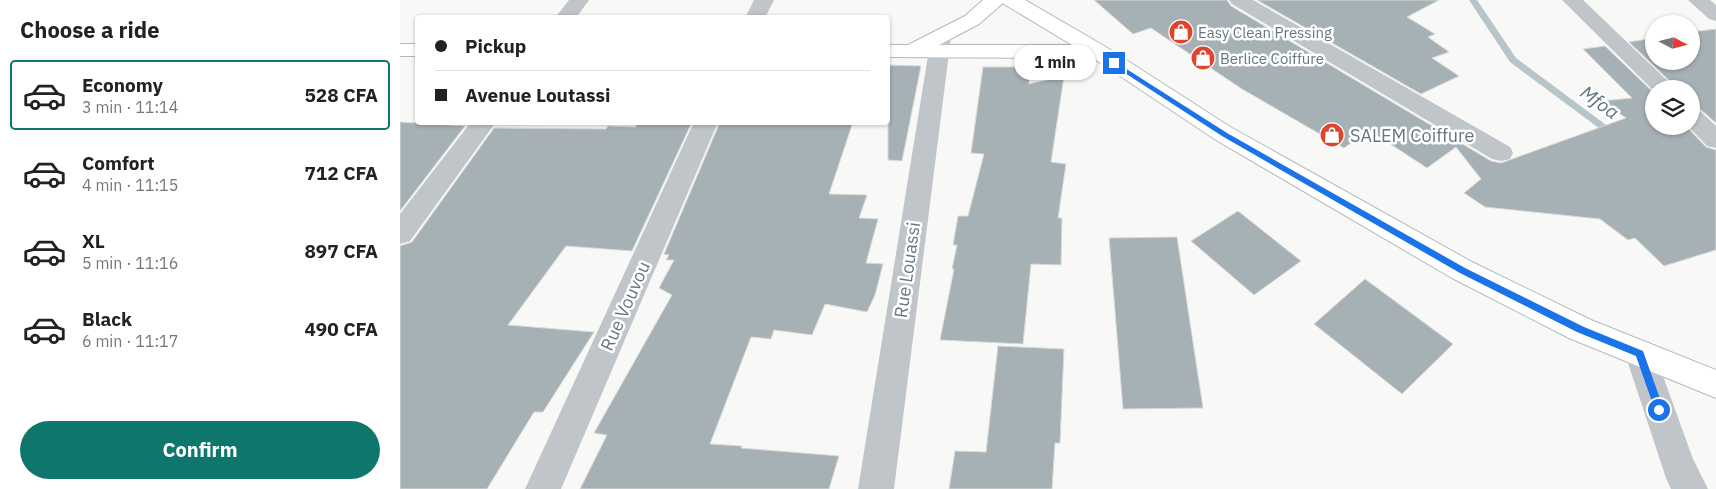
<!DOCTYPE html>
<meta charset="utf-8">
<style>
body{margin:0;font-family:"IBM Plex Sans",sans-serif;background:#f6f6f6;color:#222;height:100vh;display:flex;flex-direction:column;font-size:19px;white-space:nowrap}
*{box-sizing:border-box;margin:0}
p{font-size:16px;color:#767676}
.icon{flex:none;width:28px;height:28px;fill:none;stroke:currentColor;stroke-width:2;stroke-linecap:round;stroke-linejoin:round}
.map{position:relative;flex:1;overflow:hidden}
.side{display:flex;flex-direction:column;background:#fff;width:400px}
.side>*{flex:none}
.hud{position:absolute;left:15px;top:15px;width:475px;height:110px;border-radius:5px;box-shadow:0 1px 4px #0004;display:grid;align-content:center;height:110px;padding:0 20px;background:#fff}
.needle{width:32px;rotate:97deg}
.fabs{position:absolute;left:1245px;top:15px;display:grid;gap:10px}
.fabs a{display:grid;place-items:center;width:55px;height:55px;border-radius:50%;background:#fff;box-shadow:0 1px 4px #0004;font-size:25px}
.end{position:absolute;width:22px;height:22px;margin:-11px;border:6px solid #1a73e8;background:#fff;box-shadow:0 0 0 2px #fff}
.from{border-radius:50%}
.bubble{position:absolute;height:35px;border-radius:18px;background:#fff;box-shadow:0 1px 4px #0004;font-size:16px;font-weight:700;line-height:35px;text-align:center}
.hud b{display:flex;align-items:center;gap:18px;height:48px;font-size:19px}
.hud b+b{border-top:1px solid #e0e0e0}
.hud i{width:12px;height:12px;background:#222}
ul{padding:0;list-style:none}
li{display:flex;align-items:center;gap:15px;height:70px;margin:0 10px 8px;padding:0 10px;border:2px solid transparent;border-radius:5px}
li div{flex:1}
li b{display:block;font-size:19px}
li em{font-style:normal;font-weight:700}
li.current{border-color:#0f766e}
li>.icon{width:45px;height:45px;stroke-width:1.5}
h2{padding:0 20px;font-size:22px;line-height:60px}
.cta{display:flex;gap:10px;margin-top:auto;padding:10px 20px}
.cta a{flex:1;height:58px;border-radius:30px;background:#0f766e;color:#fff;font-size:20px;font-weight:700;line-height:58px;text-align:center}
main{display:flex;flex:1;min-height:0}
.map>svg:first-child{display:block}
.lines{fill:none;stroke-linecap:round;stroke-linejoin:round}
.stream{fill:#b7c5c8;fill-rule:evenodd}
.building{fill:#a6b1b5;stroke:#dadad8}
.secondary-casing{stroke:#b2b9bc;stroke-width:2}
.minor{fill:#bfc5c8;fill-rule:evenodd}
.secondary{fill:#fff;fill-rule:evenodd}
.route{fill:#1a73e8}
.labels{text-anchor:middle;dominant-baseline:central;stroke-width:5;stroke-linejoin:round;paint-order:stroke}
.far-poi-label{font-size:15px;fill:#647780;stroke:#fff;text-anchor:start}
.poi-label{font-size:18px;fill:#647780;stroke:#fff;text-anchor:start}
.street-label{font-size:18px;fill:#647780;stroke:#fff}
.water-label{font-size:19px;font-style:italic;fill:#5f767a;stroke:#fff}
</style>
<main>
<section class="side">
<h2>Choose a ride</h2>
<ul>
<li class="current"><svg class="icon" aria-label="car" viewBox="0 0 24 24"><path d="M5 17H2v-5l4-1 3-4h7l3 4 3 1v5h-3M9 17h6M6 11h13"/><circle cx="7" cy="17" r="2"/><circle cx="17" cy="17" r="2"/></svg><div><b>Economy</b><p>3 min · 11:14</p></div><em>528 CFA</em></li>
<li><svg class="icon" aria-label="car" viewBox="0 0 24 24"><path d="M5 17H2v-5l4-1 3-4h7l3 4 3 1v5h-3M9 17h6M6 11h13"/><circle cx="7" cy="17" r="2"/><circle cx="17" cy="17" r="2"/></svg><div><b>Comfort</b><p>4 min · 11:15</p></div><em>712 CFA</em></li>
<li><svg class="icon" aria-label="car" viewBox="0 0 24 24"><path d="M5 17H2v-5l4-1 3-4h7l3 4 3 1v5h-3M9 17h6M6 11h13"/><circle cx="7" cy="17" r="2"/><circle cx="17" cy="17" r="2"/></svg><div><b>XL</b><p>5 min · 11:16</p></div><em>897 CFA</em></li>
<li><svg class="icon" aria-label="car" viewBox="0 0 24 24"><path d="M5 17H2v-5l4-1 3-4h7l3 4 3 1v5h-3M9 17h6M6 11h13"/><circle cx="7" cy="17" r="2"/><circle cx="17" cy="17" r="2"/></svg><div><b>Black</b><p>6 min · 11:17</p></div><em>490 CFA</em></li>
</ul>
<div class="cta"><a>Confirm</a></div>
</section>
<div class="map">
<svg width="1316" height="489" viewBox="0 0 1316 489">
<rect width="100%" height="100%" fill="#f8f8f6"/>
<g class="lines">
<path class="stream" d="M1069 0H1077L1116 58 1217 133 1219 135 1217 137H1211L1110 62Z"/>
</g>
<path class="building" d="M694 0H827L831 6 1091 161 1101 163 1226 118 1201 101 1232 98 1183 49 1205 46 1254 93V126H1286L1306 147 1316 150V250L1264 266 1235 238 1228 240 1200 219 1085 207 1064 193 1081 179 1056 147 1027 168 969 130 944 148 842 89 751 28 733 34Z
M857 0H1039L1007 17 1035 34 1028 37 1049 52 1032 58 1059 76 1021 94Z
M1316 29V123L1300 109 1291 105V89H1278L1229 42 1254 38V61H1291V32Z
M488 65 521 66 502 161 488 160Z
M583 67H630L629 84 664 76 651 162 666 164 658 218H662L661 265 631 264 623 344 540 340 554 269H552L557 245H553L558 216H568L584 154 571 153Z
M0 122 65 126 0 211Z
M236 122H292L232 251 166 246 108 325 194 332 143 412H134L87 489H0V246L12 242 94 128 206 129 208 126 236 127Z
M320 122H453L429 194 467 195 459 218 478 219 466 263 483 264 475 295 467 312 425 304 412 335 374 330 371 339 351 337 310 444 342 446 341 448 439 456 429 489H180L207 435 194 433 272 295 259 288 274 260H266L269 255 264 254Z
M838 211 901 261 854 295 791 241Z
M777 237 803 408 723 409 709 238Z
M965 279 1053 344 1002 394 914 324Z
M598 346 664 349 660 443H655L652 489H549L555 451 586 452Z"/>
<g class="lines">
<defs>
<path id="secondary" d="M583 0H625L706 47 832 128 1072 262 1191 320 1316 370V398L1169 338 1052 278 816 140 693 58 488 57V45H508L565 16ZM603 3 604 4 672 45H539L579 24Z
M0 44H18V56H0Z"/>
</defs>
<use href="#secondary" class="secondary-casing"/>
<path class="minor" d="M169 0H189L176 18H155Z
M354 0H374L365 18H345Z
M829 0H853L1110 147 1113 153 1110 159 1101 161 1092 159 832 4Z
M1162 0H1183L1276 89H1254V91Z
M1288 0H1310L1316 5V21L1309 19Z
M541 31 548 33 551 37 494 489H458L531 37 534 33Z
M1291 107 1299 110 1316 126V148L1307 146 1288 126H1291Z
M71 122H96L10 241 0 244V214Z
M294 122H318L161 489H125Z
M1240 341 1251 345 1255 354 1293 459 1308 489H1271L1266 478 1225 354 1229 345Z"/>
<use href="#secondary" class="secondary"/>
</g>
<path class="route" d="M714 61 827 133 1065 268 1184 327 1243 351 1264 410 1262 413H1256L1236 356 1177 332 1060 273 822 136 711 64 710 63Z"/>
<defs>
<symbol id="shop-disc" viewBox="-11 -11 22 22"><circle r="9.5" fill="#df442f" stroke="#fff"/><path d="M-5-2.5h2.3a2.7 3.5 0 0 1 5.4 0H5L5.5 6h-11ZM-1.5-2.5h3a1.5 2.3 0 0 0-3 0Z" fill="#fff"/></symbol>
</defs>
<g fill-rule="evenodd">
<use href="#shop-disc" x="767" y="18" width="28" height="28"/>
<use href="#shop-disc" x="789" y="44" width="28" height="28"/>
<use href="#shop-disc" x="918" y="121" width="28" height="28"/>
</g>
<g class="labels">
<g class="far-poi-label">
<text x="798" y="32">Easy Clean Pressing</text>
<text x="820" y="58">Berlice Coiffure</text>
</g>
<g class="poi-label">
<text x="950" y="135">SALEM Coiffure</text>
</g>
<g class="street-label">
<text transform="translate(507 270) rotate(-82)">Rue Louassi</text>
<text transform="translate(225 306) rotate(-66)">Rue Vouvou</text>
</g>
<g class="water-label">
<text transform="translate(1200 102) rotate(36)">Mfoa</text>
</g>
</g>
</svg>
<div class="fabs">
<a><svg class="needle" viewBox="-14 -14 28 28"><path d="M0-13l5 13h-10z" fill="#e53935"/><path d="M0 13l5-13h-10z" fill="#767676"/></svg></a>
<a><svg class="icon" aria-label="layers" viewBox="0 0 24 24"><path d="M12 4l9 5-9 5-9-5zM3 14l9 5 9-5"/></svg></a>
</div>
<i class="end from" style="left:1259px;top:410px"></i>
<i class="end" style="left:714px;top:63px"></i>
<div class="bubble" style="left:614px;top:45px;width:82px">1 min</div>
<div class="hud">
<b><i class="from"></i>Pickup</b>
<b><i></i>Avenue Loutassi</b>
</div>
</div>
</main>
